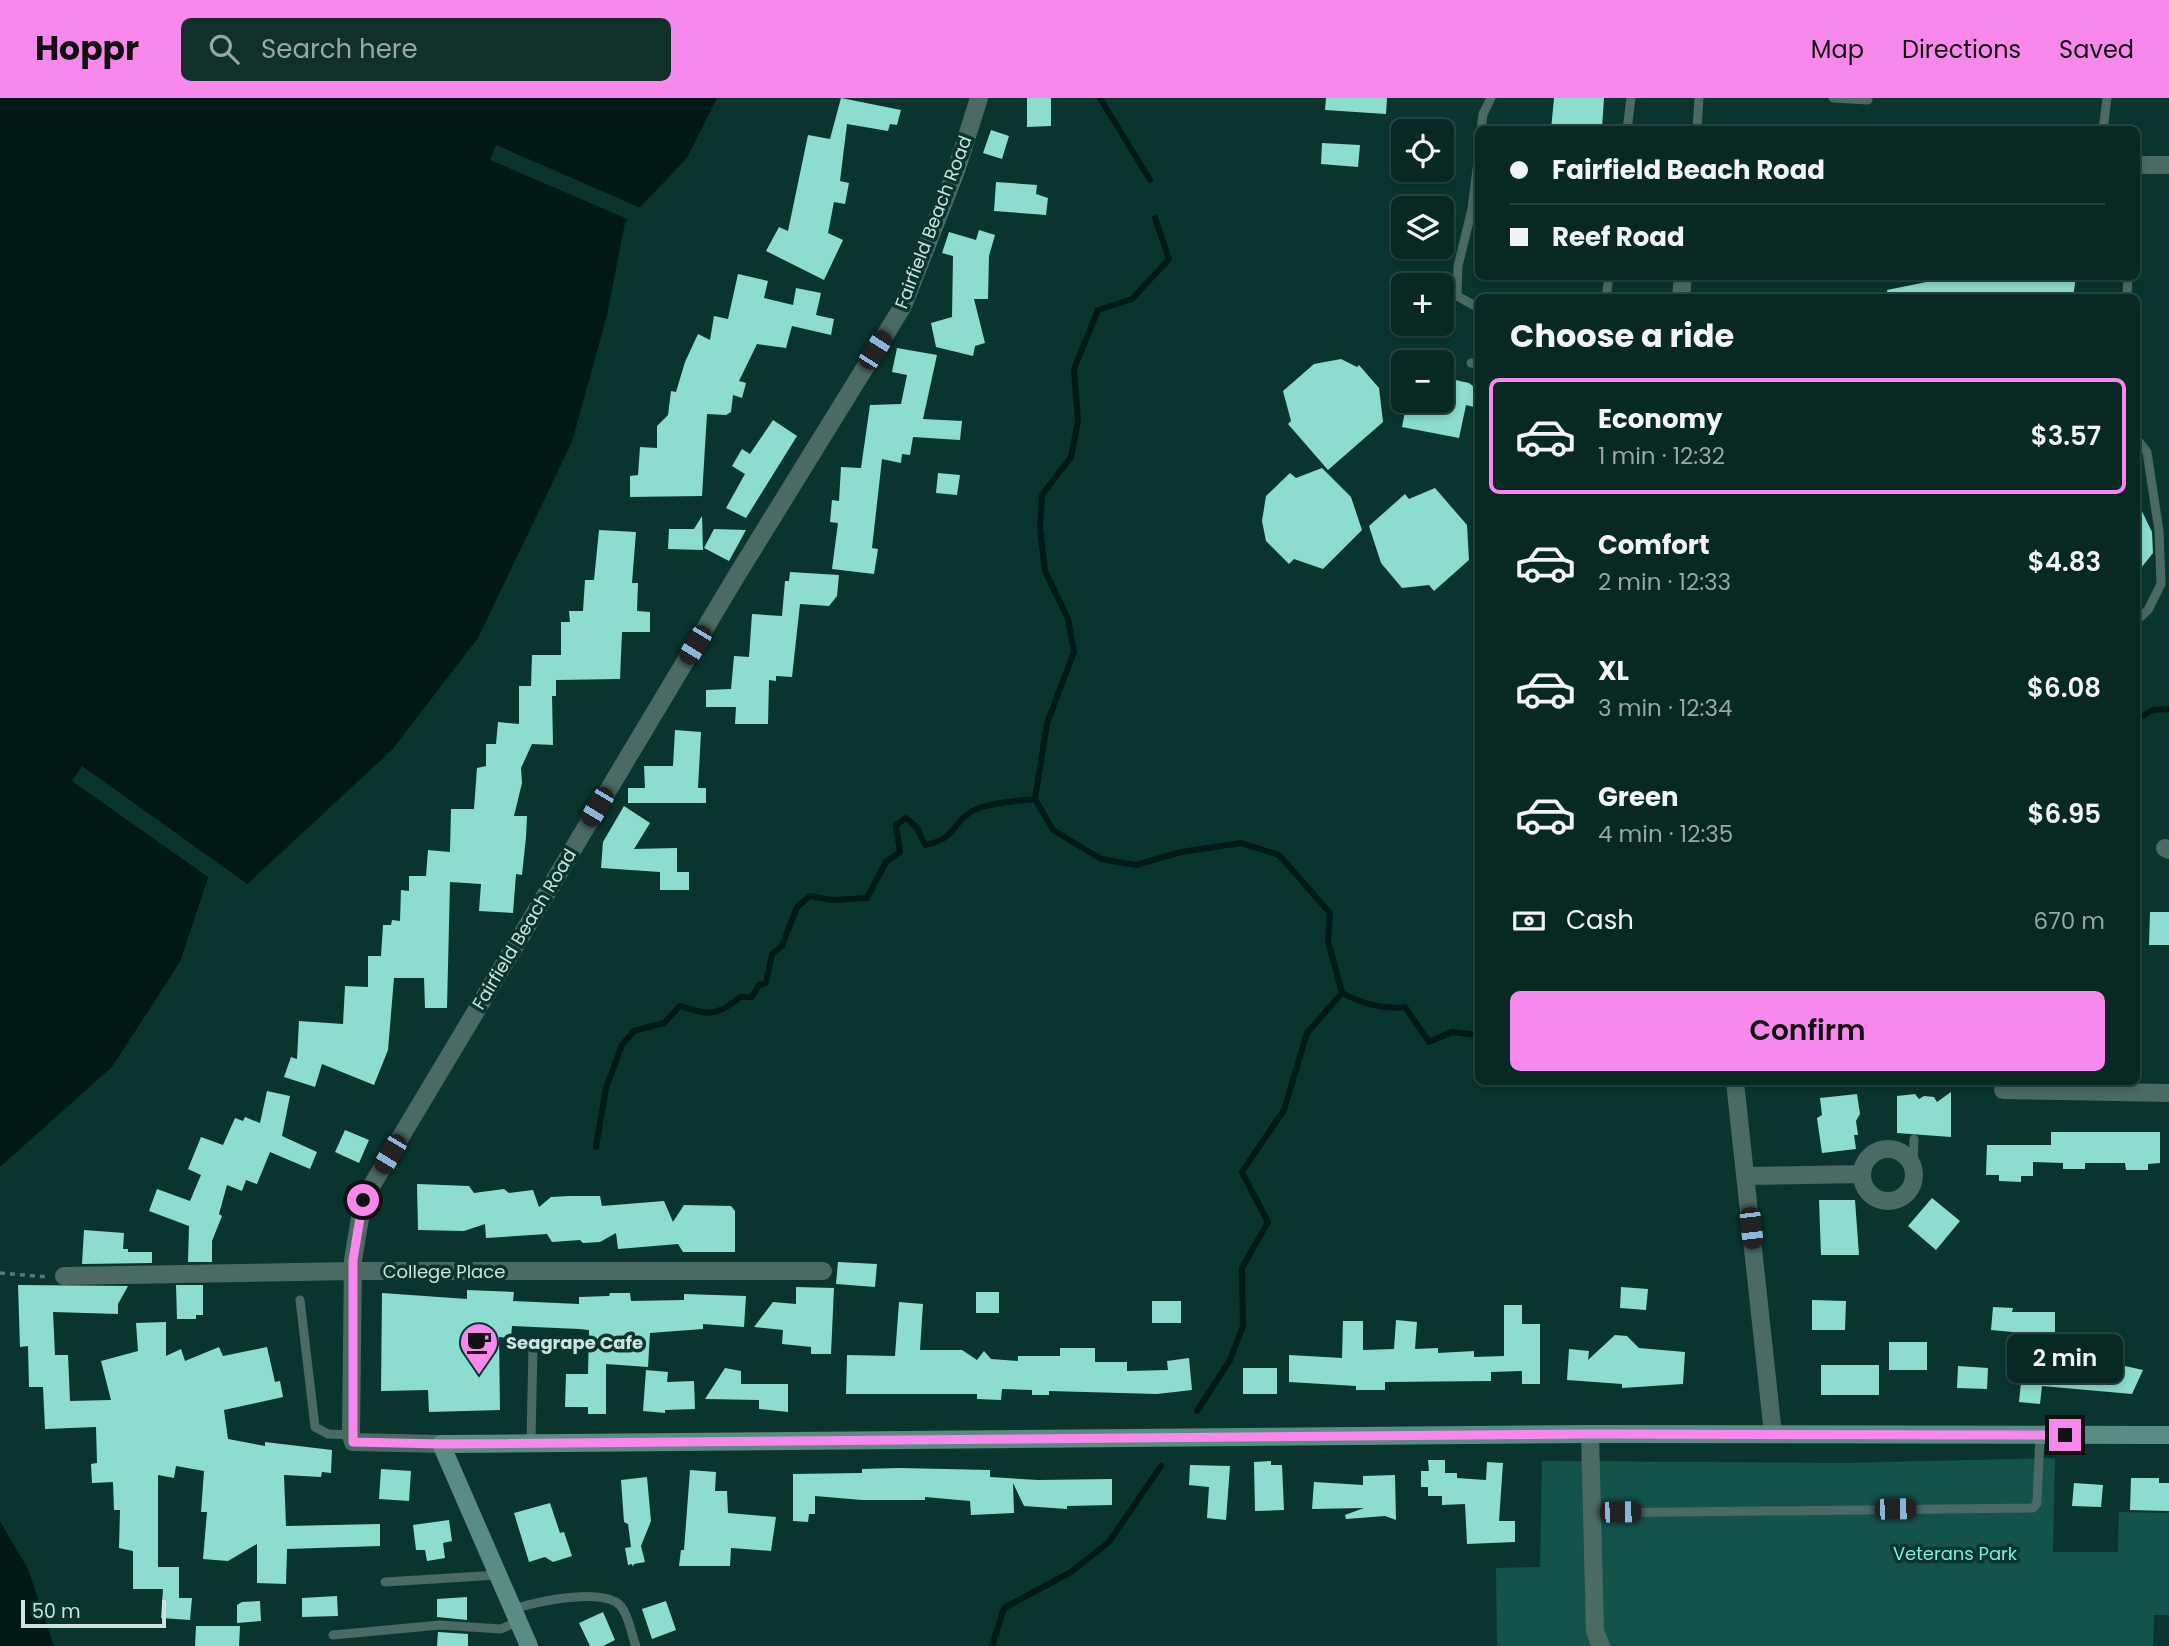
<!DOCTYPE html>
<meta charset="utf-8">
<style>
body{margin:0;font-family:Poppins,sans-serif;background:#11302b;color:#f1f3f6;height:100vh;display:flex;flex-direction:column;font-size:26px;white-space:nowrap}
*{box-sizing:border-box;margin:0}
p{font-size:23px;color:#98a6a6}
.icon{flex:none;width:38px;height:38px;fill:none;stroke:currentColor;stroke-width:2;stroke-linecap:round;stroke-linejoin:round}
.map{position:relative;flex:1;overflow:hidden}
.details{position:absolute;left:1475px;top:196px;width:665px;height:791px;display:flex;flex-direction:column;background:#082823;border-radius:10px;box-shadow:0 4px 10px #0003,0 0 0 2px #294441}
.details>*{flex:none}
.top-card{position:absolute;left:1475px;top:28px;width:665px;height:154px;border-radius:10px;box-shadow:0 4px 10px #0003,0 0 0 2px #294441;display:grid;align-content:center;height:154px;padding:0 35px;background:#082823}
.controls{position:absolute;left:1391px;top:21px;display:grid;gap:14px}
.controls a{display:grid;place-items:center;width:63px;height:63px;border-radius:10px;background:#082823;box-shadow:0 4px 10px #0003,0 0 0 2px #294441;font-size:35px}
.scale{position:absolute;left:21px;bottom:18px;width:145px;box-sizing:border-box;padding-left:7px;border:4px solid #cde3de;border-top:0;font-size:19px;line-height:24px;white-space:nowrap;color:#cde3de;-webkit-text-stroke:5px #0a352f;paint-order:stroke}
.end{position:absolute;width:32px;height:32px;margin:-16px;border:9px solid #f888eb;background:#111;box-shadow:0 0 0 4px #111}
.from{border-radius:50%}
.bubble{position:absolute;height:49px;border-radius:10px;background:#082823;box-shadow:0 4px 10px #0003,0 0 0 2px #294441;font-size:23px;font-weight:600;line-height:49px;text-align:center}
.car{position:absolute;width:21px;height:42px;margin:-21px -10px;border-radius:9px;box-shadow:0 0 5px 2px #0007;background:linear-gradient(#222 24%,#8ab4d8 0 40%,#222 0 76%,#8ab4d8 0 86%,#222 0)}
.top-card b{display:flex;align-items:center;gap:24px;height:66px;font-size:26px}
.top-card b+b{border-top:2px solid #294441}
.top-card i{width:18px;height:18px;background:#f1f3f6}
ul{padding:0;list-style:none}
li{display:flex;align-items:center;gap:21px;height:116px;margin:0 14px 10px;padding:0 21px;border:4px solid transparent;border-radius:10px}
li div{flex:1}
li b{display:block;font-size:26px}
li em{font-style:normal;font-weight:600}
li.on{border-color:#f888eb}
li>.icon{width:63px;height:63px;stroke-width:1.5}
h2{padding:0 35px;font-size:32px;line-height:84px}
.pay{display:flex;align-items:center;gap:18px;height:77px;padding:0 35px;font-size:26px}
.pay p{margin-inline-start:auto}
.primary-button{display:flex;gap:14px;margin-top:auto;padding:14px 35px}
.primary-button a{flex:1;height:80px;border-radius:10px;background:#f888eb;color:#111;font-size:28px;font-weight:600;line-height:80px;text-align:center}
header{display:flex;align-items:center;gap:42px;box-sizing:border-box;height:98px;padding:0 35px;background:#f888eb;color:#111}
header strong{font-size:33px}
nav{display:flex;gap:38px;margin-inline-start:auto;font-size:24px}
.search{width:490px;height:63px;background:#11302b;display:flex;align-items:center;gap:18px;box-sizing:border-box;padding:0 24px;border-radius:10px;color:#98a6a6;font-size:26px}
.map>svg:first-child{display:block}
.green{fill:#14534a}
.water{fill:#011915}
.pier{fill:#0a352f}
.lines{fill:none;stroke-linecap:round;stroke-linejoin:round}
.stream{stroke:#011915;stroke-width:6}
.building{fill:#8cddcf}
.path{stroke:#587a75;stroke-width:3.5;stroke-dasharray:5 5;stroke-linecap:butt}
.lane{stroke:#4b6a64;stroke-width:9}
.street{stroke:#4b6a64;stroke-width:18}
.secondary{stroke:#598c82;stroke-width:18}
.route{stroke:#f888eb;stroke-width:9}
.labels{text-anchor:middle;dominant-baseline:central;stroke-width:7;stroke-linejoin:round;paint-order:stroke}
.street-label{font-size:18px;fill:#cde3de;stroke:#0a352f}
.poi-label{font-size:18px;font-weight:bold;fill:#cde3de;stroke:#0a352f;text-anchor:start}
.park-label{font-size:18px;fill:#79f1dd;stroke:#0a352f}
</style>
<header>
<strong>Hoppr</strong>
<div class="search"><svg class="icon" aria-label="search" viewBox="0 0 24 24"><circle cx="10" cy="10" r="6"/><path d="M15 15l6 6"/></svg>Search here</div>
<nav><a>Map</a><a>Directions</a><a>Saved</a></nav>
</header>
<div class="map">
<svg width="2169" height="1548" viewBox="0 0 2169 1548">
<rect width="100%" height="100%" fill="#0a352f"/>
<path class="green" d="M2055 1360 2053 1454H2118L2119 1414 2169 1415V1517H2154L2153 1548H1497L1496 1470 1540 1469 1542 1363 1846 1365Z"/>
<path class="water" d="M0 0H717L687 60 625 125 607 217 572 344 478 540 392 652 243 790 209 777 180 864 112 969 0 1069Z
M0 1423 28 1471 54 1548H0Z"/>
<path class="pier" d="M496 47 643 111 632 123 490 62Z
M82 668 250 788 242 793 211 781 72 683Z"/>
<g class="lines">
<path class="stream" d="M1100 0 1150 82
M1155 120 1169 161 1132 201 1098 212 1074 271 1078 323 1071 359 1042 397 1040 429 1045 473 1068 521 1074 554 1047 625 1035 701 1053 732 1101 761 1136 767 1181 754 1241 745 1279 757 1330 815 1328 843 1342 895 1307 935 1284 1012 1242 1074 1268 1124 1242 1170 1243 1228 1230 1262 1197 1313
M2137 621 2153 612 2169 611
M1342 895C1360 905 1385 912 1405 909L1429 944 1452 934 1479 937
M596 1049 606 990 622 947 634 933 664 925 680 908C708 917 717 919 740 899H752L759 887 766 885 772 856 782 848 797 809 810 798 833 802 867 800 886 764 900 754 896 727 906 720 917 730 925 747C959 741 952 720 979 710 996 704 1016 703 1035 701
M992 1548 1004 1510 1071 1474 1109 1444 1161 1368"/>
</g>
<path class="building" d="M841 0 901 12 897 27 890 26 888 33 847 26 840 83 849 85 845 106 834 104 828 135 843 142 824 182 766 153 779 129 788 133 808 37 830 41Z
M1027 0H1051V28L1027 29Z
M1326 0H1387L1386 16 1325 12Z
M1554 0H1604L1602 30 1551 32Z
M991 32 1009 38 1002 61 983 55Z
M1322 45 1360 47 1358 69 1321 66Z
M996 84 1037 87 1036 96 1048 100 1046 117 994 113Z
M979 132 995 137 989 158 988 201H974L985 245 975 248 973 258 936 249 931 225 952 219 953 158 942 155 949 134 976 142Z
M738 176 768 183 764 200 793 207 796 190 821 195 816 217 834 221 831 237 792 228 786 250 757 246 739 283 746 285 742 300 733 297 731 314 726 317 707 316 702 398 630 399V378L638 377 640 349 657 350V328L668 317 671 293 676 294 685 264 698 236 710 242 714 218 728 221Z
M1956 178H2076L2073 200H1888L1887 192Z
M897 250 937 257 923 321 962 323 960 342 913 339 910 357 902 356 901 365 882 361 872 450 878 451 874 476 832 471 838 425 830 424 832 402 839 403 841 369 861 370 870 307 901 306 907 277 892 274Z
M1341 261 1357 269 1359 267 1379 290 1383 324 1328 372 1288 326 1291 323 1283 293 1314 266Z
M1442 279 1469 285 1478 292 1474 309 1466 307 1459 340 1402 329 1407 303H1442Z
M773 322 797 338 746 420 726 410 745 376 732 368 742 351 750 356Z
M1322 370 1351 399 1362 432 1323 471 1294 461 1289 466 1266 443 1262 423 1266 398 1290 375 1296 380Z
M938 375 960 377 957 397 936 395Z
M1435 390 1467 427 1469 462 1434 493 1429 487 1402 490 1381 465 1369 428 1405 396 1409 401Z
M2137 403 2152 434 2153 455 2137 475Z
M702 418 703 452 668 451 669 431H694Z
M714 431 746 432 729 463 704 450Z
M599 432 636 434 632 485H638L637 513 650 514V534H622L620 581 556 582V598H552L553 647 532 646 521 670 522 685 514 718H527L526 739 522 777 516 776 513 815 479 813 481 786 450 784 447 910H425L424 880H394L388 952 374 987 322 966 315 989 284 979 291 959 297 961 299 923 343 926 345 888 368 889V858H381L383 827H391L392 822 400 823 401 792 409 793V778H426L428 752 450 754 451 711H474L477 670 486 668V646H496L498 624 519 626V588H531L532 557H561V524H570L569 513H583L585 482H594Z
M790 474 839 477 837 498 829 508 800 506 792 579 776 578V583L769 582 768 626H735L736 609H706V592L731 591 734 558 749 559 752 516 782 518 785 483H789Z
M675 632 701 634 698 690H706V705H628V690H645L644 668H673Z
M624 708 650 725 634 751 677 750V774H689V792H660V774L601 770 603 744Z
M2150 814H2169V847H2149Z
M267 993 290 998 282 1038 317 1054 310 1071 270 1054 257 1086 246 1082 242 1093 227 1087 219 1116 222 1118 212 1143V1164H188L189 1128 149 1113 157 1091 190 1103 201 1077 188 1071 201 1039 223 1047 235 1020 243 1023 245 1019 260 1025Z
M1951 994V1039L1897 1035V998L1915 996 1919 1001 1924 998 1934 999 1937 1004Z
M1857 996 1860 1016 1856 1023 1858 1037H1854L1856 1051 1822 1055 1817 1020 1822 1017 1820 1000Z
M345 1032 369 1042 359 1065 335 1054Z
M2051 1034H2160V1065L2148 1066V1072H2126L2125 1065H2085V1071H2063V1065L2033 1064V1078H2021V1084L1999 1083V1077H1986L1987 1047H2051Z
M417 1086 469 1088 474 1095 504 1091 509 1095 533 1092 539 1109 551 1099 570 1098H600L602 1108 664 1103 673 1124 684 1107 731 1108 735 1113V1154H683L678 1146 618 1151 616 1135 600 1144 583 1145 580 1142 552 1144 547 1136 486 1140 485 1126 464 1133 418 1132Z
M1932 1100 1960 1123 1936 1152 1908 1128Z
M1819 1102H1855L1859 1157H1821Z
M84 1132 124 1135 123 1151H128V1154H152V1165L82 1166Z
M838 1164 877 1166 875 1189 836 1186Z
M18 1187 128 1188 118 1206V1216L53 1214 55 1257H68L70 1303 111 1302 101 1263 138 1253 136 1225 166 1224V1258L181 1251 185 1263 219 1249 223 1258 267 1249 275 1284 280 1283 283 1299 224 1312 228 1341 265 1348V1344L332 1352 331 1375 322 1374 321 1379 284 1377 286 1428 380 1426V1448L287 1451 286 1486 257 1485V1446L228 1463 203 1461 207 1414H201L204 1373 176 1368 174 1380 158 1377V1469H179V1500H192L190 1522 161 1520 163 1491H133V1453L119 1450 120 1412H114L113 1384 92 1385 91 1366 97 1365 96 1329 45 1331 43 1289H29L28 1248 20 1249Z
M176 1187H203V1217H196V1221H177Z
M796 1189 834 1190 831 1256H811V1249L782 1246 783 1232 754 1229 773 1204 796 1206Z
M1621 1189 1648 1191 1646 1212 1620 1210Z
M467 1192 514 1194 513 1203 579 1206V1199L609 1198 610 1195H630L631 1203 684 1202V1196L746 1198 744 1229 703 1226V1231L650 1235 648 1269 606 1266V1316H588V1309H565L566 1276H588L589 1232 579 1231 512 1228 511 1240 499 1239 500 1312 429 1314 428 1292 381 1293 382 1195 467 1201Z
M976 1194H999V1215H976Z
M1812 1202 1846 1203 1845 1232H1812Z
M1152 1203H1181V1225H1152Z
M899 1204 923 1206 920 1252H962L977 1262 984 1253 991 1261 1018 1263V1258H1060V1250H1095V1264H1127V1273L1168 1272 1167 1263 1189 1260 1192 1292 1157 1296 1049 1293V1297H1032V1292L1002 1291 1001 1302 977 1301V1296H846L847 1257 895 1258Z
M1504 1207H1522V1226H1540V1286H1522V1273L1491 1274V1283L1385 1284V1292H1356V1288L1289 1284V1257L1342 1260 1343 1223H1363V1252L1394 1251 1396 1222 1417 1224 1415 1251 1438 1250V1255L1474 1253V1259L1504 1258Z
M1993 1209 2013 1210 2012 1214H2055V1238L1991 1232Z
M1615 1237 1627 1238 1639 1250 1685 1254 1683 1286 1622 1290V1286L1567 1282 1569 1251 1589 1253 1588 1262Z
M1889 1244H1927V1272H1889Z
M2110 1257 2125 1258V1268L2143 1272 2132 1296 2042 1288 2040 1306 2019 1304 2022 1274 2071 1276 2072 1267 2085 1268V1260L2110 1262Z
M1821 1267H1879V1297H1821Z
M1958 1268 1988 1270 1987 1291 1957 1290Z
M725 1270 741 1273V1286H788V1314L759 1311V1302L705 1301Z
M1243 1270H1277V1296H1243Z
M646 1272 668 1274 667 1284 694 1283 695 1311 665 1312V1315L643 1313Z
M1428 1362H1445V1375H1457V1380L1486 1382 1487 1364 1503 1365 1499 1423H1515V1444L1467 1446 1465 1406 1442 1407V1398H1428V1389H1421V1373H1429Z
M1271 1363V1367H1282L1284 1412 1255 1413 1254 1364Z
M1190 1367 1230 1368 1226 1422 1207 1420 1209 1389 1189 1387Z
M899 1370 990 1372V1379L1038 1382 1112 1381V1407L1067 1408V1411L1024 1408 1013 1385 1014 1415 971 1417 970 1403 925 1399V1402H862L815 1398V1416H809L808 1424 793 1423V1376L862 1375V1371Z
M381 1371 411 1373 409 1403 379 1401Z
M690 1372 716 1374 715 1393H727L728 1415 776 1419 771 1453 731 1450 730 1468H679L681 1452H684Z
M1395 1377 1396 1422 1385 1418 1346 1421 1345 1417 1364 1410 1312 1411 1314 1384 1363 1387V1378Z
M647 1379 651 1423 641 1448 645 1464 634 1466 633 1469 632 1466 628 1467 625 1450 631 1449 628 1426 624 1424 621 1382Z
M2131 1380H2159V1385H2169V1413L2130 1412Z
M2074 1385 2103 1387 2101 1409 2072 1408Z
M550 1405 560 1435 564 1434 572 1458 553 1464 545 1459 529 1464 514 1415Z
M449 1422 452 1443 443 1445 445 1460 427 1463 425 1452H416L413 1427Z
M337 1498 338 1518 302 1519V1500Z
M467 1499V1522L437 1519V1501Z
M260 1503 261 1523 237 1525V1507L242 1504Z
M666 1503 676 1532 652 1541 642 1511Z
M603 1514 615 1542 603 1548H590L579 1525Z
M196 1528H240L239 1548H195Z
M438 1534 468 1536V1548H437Z"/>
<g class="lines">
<path class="path" d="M0 1175 48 1179"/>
<path class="lane" d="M1833 0 1868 2
M1481 32 1483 16 1491 0
M1627 32 1631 0
M1697 32 1699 0
M2103 32 2107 0
M1479 55 1472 111 1458 168 1457 198 1479 210
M1606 200 1609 178
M2127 200 2128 178
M1471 265 1479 266
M2137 341 2147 354 2159 433 2161 486 2148 512 2137 522
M1913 1071 1914 1041
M300 1202 315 1329 328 1336 351 1337
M531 1343 533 1248
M1592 1415 2033 1410 2037 1405 2040 1337
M385 1484 498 1477
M513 1511C537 1504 592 1491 616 1504 628 1511 631 1536 636 1548
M333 1537 440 1527 501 1531 519 1523"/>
<path class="street" d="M2137 67H2169
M1681 200 1683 178
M2165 750 2169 752
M1735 984 1773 1336
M2003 992 2169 995
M1862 1077a26 26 0 1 1 52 0a26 26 0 1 1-52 0Z
M1745 1078 1861 1076
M64 1178 353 1173H823
M1590 1336 1595 1533 1601 1548
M441 1346 353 1344 351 1337 353 1162 363 1102 737 477 903 208 956 73 979 0"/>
<path class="secondary" d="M529 1548 441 1346 1590 1336 2169 1337"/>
</g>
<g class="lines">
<path class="route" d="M363 1102 353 1162V1344L441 1346 1590 1336 2065 1337"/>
</g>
<defs>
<symbol id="cafe-pin" viewBox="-11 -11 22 30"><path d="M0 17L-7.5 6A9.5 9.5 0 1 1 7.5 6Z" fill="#f888eb" stroke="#0a352f"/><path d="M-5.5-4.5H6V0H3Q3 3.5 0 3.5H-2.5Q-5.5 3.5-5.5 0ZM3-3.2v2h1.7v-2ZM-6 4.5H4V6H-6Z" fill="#111"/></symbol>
</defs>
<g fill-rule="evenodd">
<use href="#cafe-pin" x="457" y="1222" width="44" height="60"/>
</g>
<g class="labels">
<g class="street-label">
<text transform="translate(933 124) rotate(-69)">Fairfield Beach Road</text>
<text transform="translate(524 831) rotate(-59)">Fairfield Beach Road</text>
<text x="444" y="1173">College Place</text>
</g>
<g class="poi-label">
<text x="506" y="1244">Seagrape Cafe</text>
</g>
<g class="park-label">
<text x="1955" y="1455">Veterans Park</text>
</g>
</g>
</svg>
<div class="controls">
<a><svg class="icon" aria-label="locate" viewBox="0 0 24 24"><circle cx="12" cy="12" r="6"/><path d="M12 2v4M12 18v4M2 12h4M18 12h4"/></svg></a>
<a><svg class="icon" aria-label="layers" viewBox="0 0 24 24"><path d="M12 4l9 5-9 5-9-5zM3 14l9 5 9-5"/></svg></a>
<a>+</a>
<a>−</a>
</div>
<div class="scale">50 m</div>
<i class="end from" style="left:363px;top:1102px"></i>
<i class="end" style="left:2065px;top:1337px"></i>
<div class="bubble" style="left:2007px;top:1236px;width:116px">2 min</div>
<i class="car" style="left:875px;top:252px;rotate:32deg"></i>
<i class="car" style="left:695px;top:547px;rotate:211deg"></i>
<i class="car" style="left:597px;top:709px;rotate:211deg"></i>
<i class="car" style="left:390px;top:1056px;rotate:211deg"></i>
<i class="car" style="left:1751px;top:1130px;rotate:174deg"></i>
<i class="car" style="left:1895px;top:1411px;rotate:89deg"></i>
<i class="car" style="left:1620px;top:1414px;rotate:89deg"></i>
<div class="top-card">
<b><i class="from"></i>Fairfield Beach Road</b>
<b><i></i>Reef Road</b>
</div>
<section class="details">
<h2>Choose a ride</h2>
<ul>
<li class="on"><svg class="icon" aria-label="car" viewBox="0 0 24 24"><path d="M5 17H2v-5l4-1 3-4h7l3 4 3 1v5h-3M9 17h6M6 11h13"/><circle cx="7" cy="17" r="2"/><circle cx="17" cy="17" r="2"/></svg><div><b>Economy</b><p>1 min · 12:32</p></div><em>$3.57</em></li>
<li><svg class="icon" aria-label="car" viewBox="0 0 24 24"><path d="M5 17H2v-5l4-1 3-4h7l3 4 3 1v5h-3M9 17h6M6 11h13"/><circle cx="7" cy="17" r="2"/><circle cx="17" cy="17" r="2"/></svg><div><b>Comfort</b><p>2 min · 12:33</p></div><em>$4.83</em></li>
<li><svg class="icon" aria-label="car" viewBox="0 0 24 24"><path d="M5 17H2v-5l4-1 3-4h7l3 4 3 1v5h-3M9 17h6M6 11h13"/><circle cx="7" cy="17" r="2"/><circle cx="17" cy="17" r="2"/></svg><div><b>XL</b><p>3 min · 12:34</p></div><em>$6.08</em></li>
<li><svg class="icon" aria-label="car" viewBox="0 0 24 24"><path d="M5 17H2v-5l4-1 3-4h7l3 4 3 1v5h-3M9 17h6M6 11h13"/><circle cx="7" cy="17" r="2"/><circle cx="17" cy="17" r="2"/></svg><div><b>Green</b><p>4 min · 12:35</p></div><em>$6.95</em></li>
</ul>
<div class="pay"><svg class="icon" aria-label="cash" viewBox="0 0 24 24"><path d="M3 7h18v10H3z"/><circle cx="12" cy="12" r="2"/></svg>Cash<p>670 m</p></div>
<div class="primary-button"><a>Confirm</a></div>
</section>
</div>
